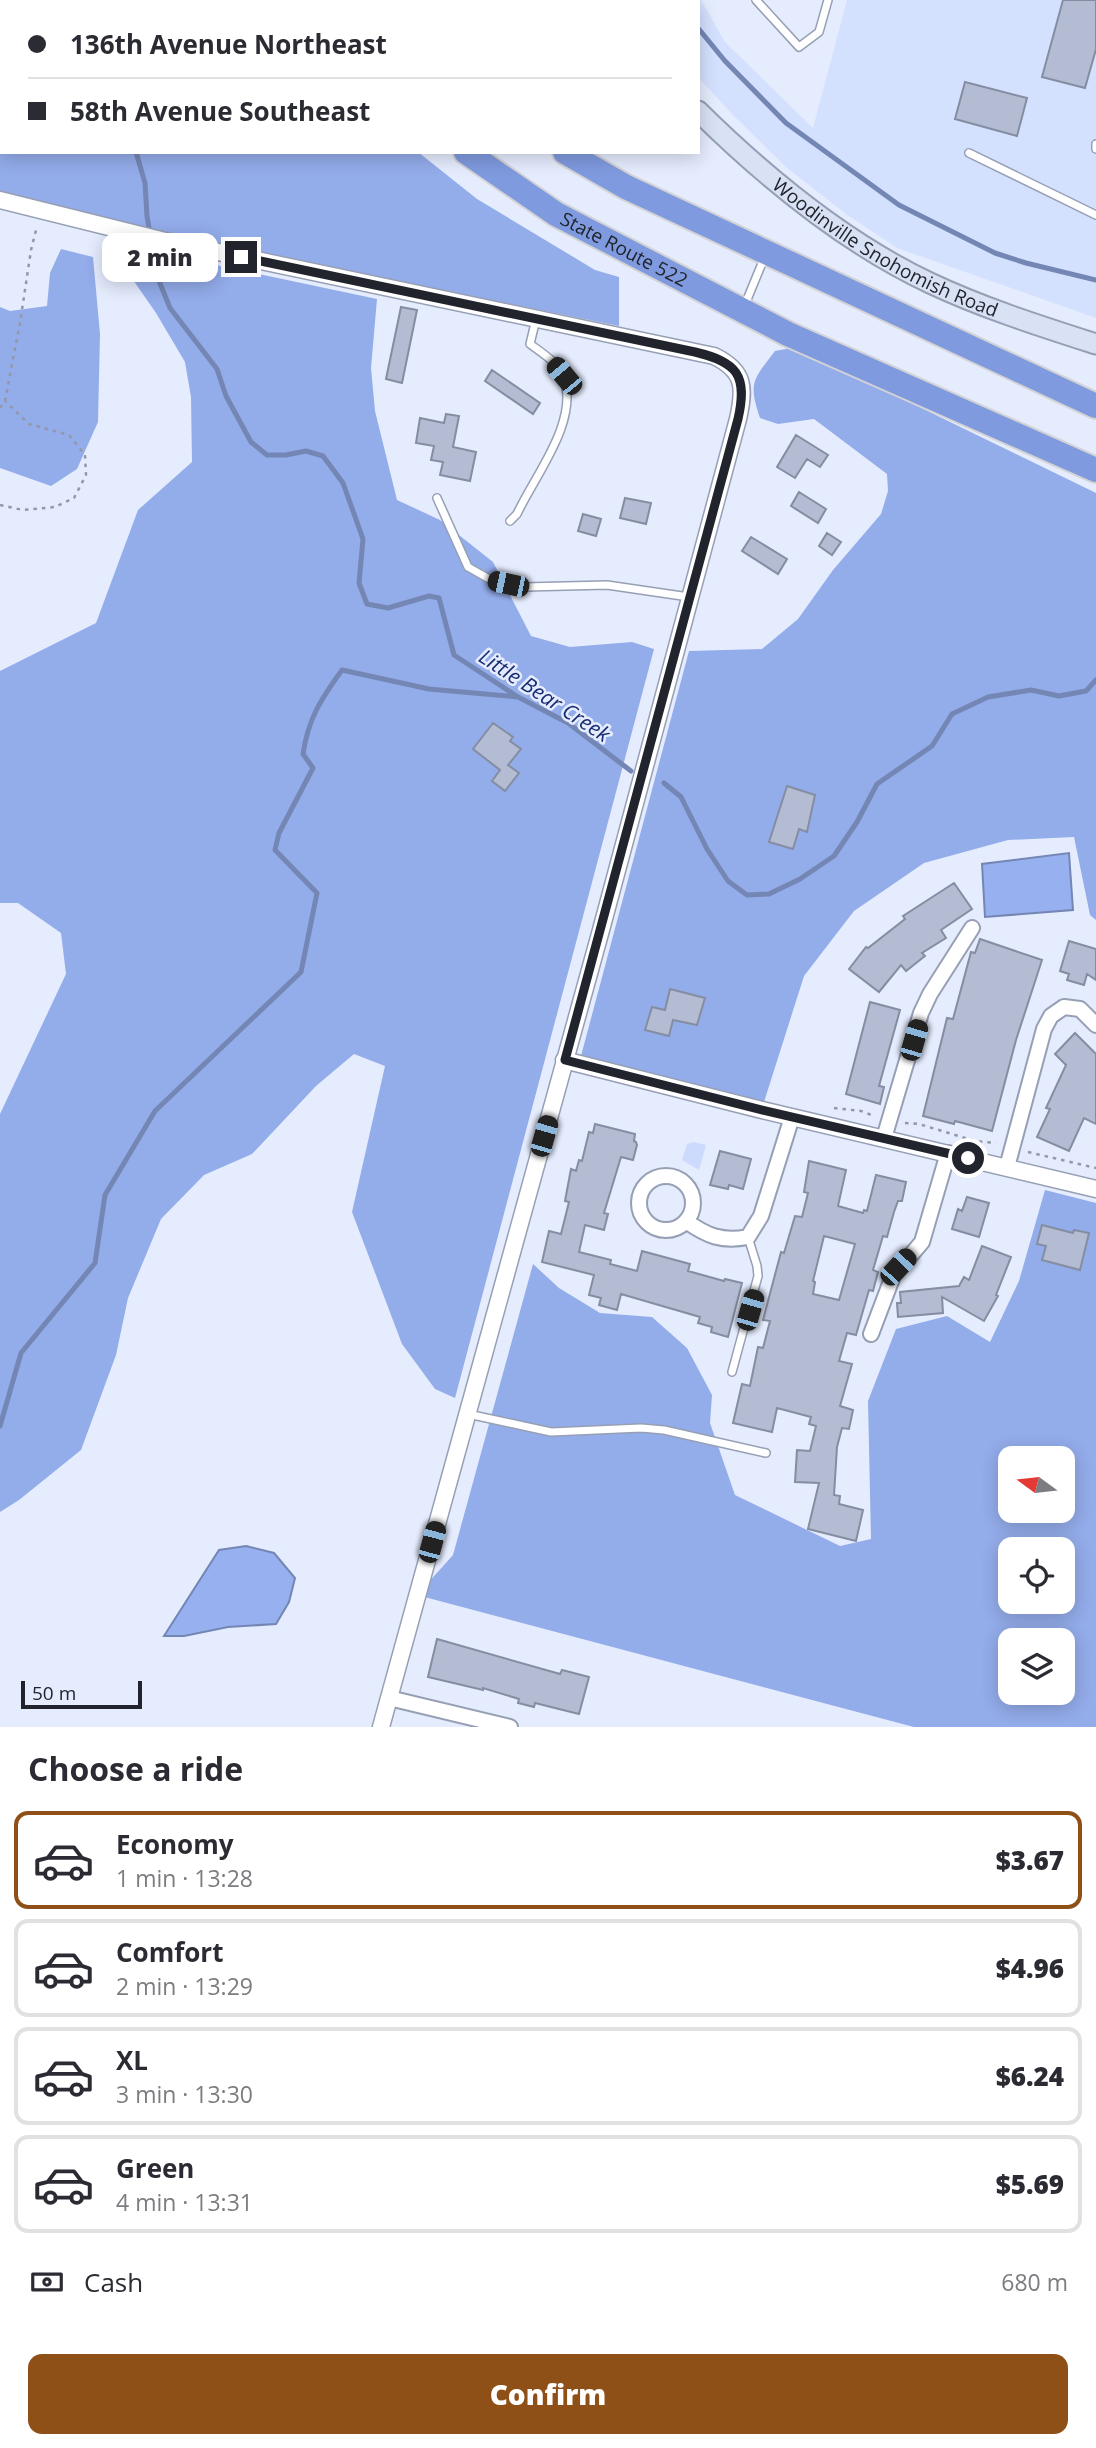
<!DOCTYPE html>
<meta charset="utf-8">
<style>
body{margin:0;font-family:"Open Sans",sans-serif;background:#f7f7f7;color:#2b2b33;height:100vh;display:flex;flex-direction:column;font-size:26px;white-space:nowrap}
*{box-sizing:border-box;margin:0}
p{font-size:23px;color:#7c7c81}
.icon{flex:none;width:38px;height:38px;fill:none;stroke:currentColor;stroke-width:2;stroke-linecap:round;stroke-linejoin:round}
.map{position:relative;height:1727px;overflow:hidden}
.side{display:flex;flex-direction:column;background:#fff;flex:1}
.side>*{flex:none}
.top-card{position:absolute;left:0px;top:0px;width:700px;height:154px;box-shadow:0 4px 18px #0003;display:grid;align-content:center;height:154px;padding:0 28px;background:#fff}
.needle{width:46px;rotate:285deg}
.buttons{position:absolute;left:998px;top:1446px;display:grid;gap:14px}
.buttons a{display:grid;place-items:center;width:77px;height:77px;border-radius:14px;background:#fff;box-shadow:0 4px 18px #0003;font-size:35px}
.scale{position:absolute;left:21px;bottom:18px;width:121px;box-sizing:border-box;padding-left:7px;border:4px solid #21242c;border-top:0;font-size:19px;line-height:24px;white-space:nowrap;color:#21242c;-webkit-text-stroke:5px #e5ecfe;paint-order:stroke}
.end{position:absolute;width:32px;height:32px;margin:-16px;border:9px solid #21242c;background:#fff;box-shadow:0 0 0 4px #fff}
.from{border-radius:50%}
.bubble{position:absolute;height:49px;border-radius:14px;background:#fff;box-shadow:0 4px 18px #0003;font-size:23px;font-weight:800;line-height:49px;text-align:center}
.car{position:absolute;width:21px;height:42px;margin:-21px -10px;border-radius:9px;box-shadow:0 0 5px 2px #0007;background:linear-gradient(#222 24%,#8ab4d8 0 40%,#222 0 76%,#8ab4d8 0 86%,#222 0)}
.top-card b{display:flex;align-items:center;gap:24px;height:66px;font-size:26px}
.top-card b+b{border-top:2px solid #e1e1e2}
.top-card i{width:18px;height:18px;background:#2b2b33}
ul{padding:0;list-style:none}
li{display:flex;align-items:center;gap:21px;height:98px;margin:0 14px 10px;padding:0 14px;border:4px solid #e1e1e2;border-radius:14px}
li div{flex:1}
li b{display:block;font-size:26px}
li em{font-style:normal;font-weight:800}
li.on{border-color:#8f5017}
li>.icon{width:63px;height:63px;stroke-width:1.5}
h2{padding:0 28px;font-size:32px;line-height:84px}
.pay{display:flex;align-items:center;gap:18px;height:77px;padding:0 28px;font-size:26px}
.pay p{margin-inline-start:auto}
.action{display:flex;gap:14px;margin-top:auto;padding:14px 28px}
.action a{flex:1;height:80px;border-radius:14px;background:#8f5017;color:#fff;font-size:28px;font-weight:800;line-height:80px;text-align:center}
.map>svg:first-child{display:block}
.built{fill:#d4e1fe}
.green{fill:#cbdafd}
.forest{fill:#93acea;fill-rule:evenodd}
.water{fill:#97b0ef;stroke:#7486b4;stroke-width:2}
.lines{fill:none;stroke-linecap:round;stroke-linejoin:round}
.stream{stroke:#7486b4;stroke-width:5}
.building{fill:#b3bcd2;stroke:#848da1;stroke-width:2;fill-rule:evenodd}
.service-casing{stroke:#969fb4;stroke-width:10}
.minor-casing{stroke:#969fb4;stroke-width:18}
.tertiary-casing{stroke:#969fb4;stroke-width:19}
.secondary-casing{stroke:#969fb4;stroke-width:23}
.motorway-casing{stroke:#d3d3d5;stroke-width:28}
.path{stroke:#9398a6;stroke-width:2.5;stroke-dasharray:3.5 5;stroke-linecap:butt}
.service{stroke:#fff;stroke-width:7}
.minor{stroke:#fff;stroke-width:14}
.tertiary{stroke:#fff;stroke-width:16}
.secondary{stroke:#d9e1f5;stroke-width:19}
.motorway{stroke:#7f9adf;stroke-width:24}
.route{stroke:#21242c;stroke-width:9}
.labels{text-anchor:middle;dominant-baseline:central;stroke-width:5;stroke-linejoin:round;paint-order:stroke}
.street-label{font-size:19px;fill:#21242c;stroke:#e5ecfe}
.water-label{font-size:21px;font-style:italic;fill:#182c73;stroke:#e5ecfe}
</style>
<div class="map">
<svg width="1096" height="1727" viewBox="0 0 1096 1727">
<rect width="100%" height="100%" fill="#e5ecfe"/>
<path class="built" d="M640 0H701L725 42 813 128 847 0H1096V318L897 248 846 214 786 167 732 114 698 77V2Z"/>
<path class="green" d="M694 1142 706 1145 699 1170 682 1160 687 1144Z"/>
<path class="forest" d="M0 0H249L251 2H2V152H418L477 199 595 270 619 277V326L115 224 0 196Z
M121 245 377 299 371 368 375 411 397 500 440 520 493 562 531 636 570 647 632 642 654 649 455 1398 435 1389 402 1344 352 1212 385 1066 354 1054 316 1086 252 1154 204 1175 161 1219 128 1298 116 1355 81 1450 19 1500 0 1512V1114L66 974 61 933 18 903H0V671L96 623 138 510 192 462 191 397 185 362 156 313 122 264Z
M61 249 93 257 100 334 98 422 77 469 51 486 0 468V307L10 311 47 306 50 273Z
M796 347 1096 493V920L1090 915 1074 837 1008 840 924 863 854 911 804 976 764 1102 581 1056 689 651 762 649 798 619 833 570 881 514 888 491 887 474 814 419 778 424 760 418C748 382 753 380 775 351Z
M1045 1190 1096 1203V1727H914L417 1595 453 1555 533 1264 559 1288 600 1313 652 1317 687 1348 712 1395 710 1423 735 1495 840 1546 871 1539 868 1401 896 1329 947 1316 990 1342 1019 1281ZM1010 1458H1062V1510H1010ZM1010 1549H1062V1601H1010ZM1010 1640H1062V1692H1010Z"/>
<path class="water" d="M1069 853 1073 910 985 917 982 864Z
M246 1546 274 1553 295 1578 289 1602 276 1624 228 1627 184 1636H164L219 1550Z"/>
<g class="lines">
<path class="stream" d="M91 0V2
M632 0 633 2
M678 0 679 2
M698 28 725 61 786 123 899 205 995 253 1026 263 1096 280
M136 152 145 183 147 216 157 276 170 308 217 369 226 396 251 442 267 455H286L306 451 323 456 343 483 363 539 359 583 367 604 388 608 429 596 439 598 454 655 518 697 568 723 631 771
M664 783 681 797 707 849 728 881 747 895 769 894 800 879 834 856 857 822 877 784 932 746 952 714 988 697 1031 690 1059 696 1086 691 1096 680
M0 1426 21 1353 95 1263 105 1195 155 1111 301 972 317 893 275 850 279 833 313 768 303 754C308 719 321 699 342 670L429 689 518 697"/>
</g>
<path class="building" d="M1063 0H1096V49L1085 88 1042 77Z
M965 82 1027 98 1017 136 955 119Z
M401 307 417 310 402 383 386 379Z
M492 370 540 403 533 414 485 381Z
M446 414 459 416 453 447 476 452 470 481 440 475 443 462 431 460 434 446 416 443 420 418 444 423Z
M796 435 828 455 820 467 807 459 795 478 777 467Z
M799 492 826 509 818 523 791 506Z
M625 498 651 503 646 524 620 518Z
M583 514 601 519 596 536 578 531Z
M827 533 841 542 832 555 819 546Z
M751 537 787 559 778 574 742 551Z
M493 723 513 737 510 741 521 749 508 765 519 773 505 791 492 781 500 770 473 749Z
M787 786 815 795 807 832 799 829 793 849 769 842Z
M954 883 972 909 941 930 946 938 922 953 925 956 906 971 901 965 879 992 849 969 866 947 868 948 905 919 903 916Z
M980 939 1042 960 1016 1040 992 1131 955 1121 954 1124 923 1116 947 1018 953 1019 971 952 975 953Z
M1069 941 1096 949V980L1087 974 1084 985 1067 980 1069 974 1060 971Z
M670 989 705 998 697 1025 673 1020 669 1036 645 1030 652 1007 665 1010Z
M870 1002 900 1010 879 1086 884 1087 880 1104 846 1094Z
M1075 1033 1096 1054V1124L1084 1118 1069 1151 1037 1137 1050 1109 1046 1108 1066 1065 1055 1054Z
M595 1124 635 1134 634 1141 636 1142 637 1145 633 1160 621 1157 604 1213 608 1214 604 1230 585 1225 579 1252 611 1260 610 1264 637 1271 642 1251 690 1264 688 1271 724 1281 725 1279 742 1283 728 1337 711 1332 712 1327 698 1323 700 1317 621 1294 617 1310 599 1305 601 1298 589 1295 594 1275 542 1262 549 1231 561 1234 569 1202 565 1201 571 1169 576 1171 579 1160 582 1161 589 1132 593 1133Z
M720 1151 751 1159 743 1189 729 1185 728 1189 710 1185Z
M809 1161 846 1170 838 1206 863 1213 864 1210 867 1211 876 1175 906 1182 902 1201H898L894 1212 887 1237 883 1236 873 1270 878 1272 873 1291 869 1290 856 1335 847 1333 839 1361 852 1364 840 1406 853 1410 849 1429 842 1428 837 1447 834 1495 840 1496 839 1504 863 1510 856 1541 808 1529 819 1483 795 1482 797 1450 810 1451 816 1426 809 1424 811 1417 777 1408 772 1432 733 1423 742 1384 750 1386 758 1347 763 1348 770 1321 763 1320 781 1252 784 1253 795 1216 802 1217 808 1193 804 1192ZM824 1236 855 1244 839 1300 813 1294 815 1282 813 1281Z
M967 1197 989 1203 979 1237 952 1229 958 1209 962 1211Z
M1042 1225 1073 1233 1074 1230 1089 1233 1080 1270 1042 1260 1046 1246 1037 1244Z
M982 1246 1011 1257 996 1295 998 1296 984 1321 942 1297 943 1313 898 1317 897 1303H901L900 1292 959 1286 964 1277 969 1280Z
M437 1639 560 1674 562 1670 589 1677 579 1714 535 1703 534 1707 518 1703 519 1699 483 1688V1690L428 1677Z"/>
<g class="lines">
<defs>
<path id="service" d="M756 0 799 47 819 32 828 0
M1096 144V149
M969 153 1096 215
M744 307 765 256
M437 498 468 567 491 580 525 587 607 585 689 597
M510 521 517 514C535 475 579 422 564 378 560 364 542 353 530 344L536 319
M732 1372 758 1276 757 1266 748 1237
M468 1414 551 1432 641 1428 664 1430 766 1453"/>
<path id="minor" d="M884 1138 921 1013 930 994 972 928
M1007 1167 1044 1029 1051 1016 1064 1007 1080 1009 1096 1025
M639 1203a27 27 0 1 1 54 0a27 27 0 1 1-54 0Z
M686 1221C707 1236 722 1242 748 1237L761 1216 792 1117
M871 1334 893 1276 922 1242 948 1153
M389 1698 510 1727"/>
<path id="tertiary" d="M0 200 161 240 714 356C745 371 745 388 738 419L601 930 381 1727
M564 1060 762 1110 1096 1189"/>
<g id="secondary">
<path d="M608 0 609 2"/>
<path id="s1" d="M698 111C766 178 843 242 930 283 983 308 1040 326 1096 344"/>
</g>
<g id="motorway">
<path d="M298 0 300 2"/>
<path d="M371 0 373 2"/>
<path id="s2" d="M466 152 556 214 788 334 1096 470"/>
<path d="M565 152 626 187 1096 406"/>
</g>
</defs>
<use href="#service" class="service-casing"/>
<use href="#minor" class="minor-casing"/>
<use href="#tertiary" class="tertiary-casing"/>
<use href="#secondary" class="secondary-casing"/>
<use href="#motorway" class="motorway-casing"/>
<path class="path" d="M0 408 5 401 20 323 31 250 37 226
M0 505 23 510 55 507 74 498 86 475 85 455 69 435 29 424 5 401
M834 1108 861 1111 874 1116
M905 1123 919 1124 975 1141 996 1143
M1028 1152 1096 1168"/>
<use href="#service" class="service"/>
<use href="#minor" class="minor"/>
<use href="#tertiary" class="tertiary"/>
<use href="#secondary" class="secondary"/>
<use href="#motorway" class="motorway"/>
</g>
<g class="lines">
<path class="route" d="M241 257 695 352C737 362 748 375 738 419L565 1060 762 1110 968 1158"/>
</g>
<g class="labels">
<g class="street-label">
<text stroke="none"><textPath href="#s1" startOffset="234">Woodinville Snohomish Road</textPath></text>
<text stroke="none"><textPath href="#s2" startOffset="186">State Route 522</textPath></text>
</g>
<g class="water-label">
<text transform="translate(545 695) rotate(33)">Little Bear Creek</text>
</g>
</g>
</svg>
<div class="buttons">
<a><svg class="needle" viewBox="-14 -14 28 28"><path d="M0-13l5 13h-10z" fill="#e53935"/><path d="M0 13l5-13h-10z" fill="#7c7c81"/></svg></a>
<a><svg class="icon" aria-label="locate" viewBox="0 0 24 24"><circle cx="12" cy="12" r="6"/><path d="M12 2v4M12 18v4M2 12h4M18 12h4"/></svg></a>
<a><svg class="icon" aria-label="layers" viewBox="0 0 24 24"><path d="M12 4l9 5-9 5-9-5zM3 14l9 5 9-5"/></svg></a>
</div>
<div class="scale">50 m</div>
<i class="end from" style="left:968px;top:1158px"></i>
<i class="end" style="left:241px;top:257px"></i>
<div class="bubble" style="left:102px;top:233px;width:116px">2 min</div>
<i class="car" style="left:564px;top:376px;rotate:320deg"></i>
<i class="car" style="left:508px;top:584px;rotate:282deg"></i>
<i class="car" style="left:914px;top:1040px;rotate:16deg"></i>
<i class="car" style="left:544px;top:1136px;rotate:16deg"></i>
<i class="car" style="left:898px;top:1267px;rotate:43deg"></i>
<i class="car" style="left:750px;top:1310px;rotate:16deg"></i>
<i class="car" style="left:432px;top:1542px;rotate:15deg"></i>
<div class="top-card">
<b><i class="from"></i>136th Avenue Northeast</b>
<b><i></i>58th Avenue Southeast</b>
</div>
</div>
<section class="side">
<h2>Choose a ride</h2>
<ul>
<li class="on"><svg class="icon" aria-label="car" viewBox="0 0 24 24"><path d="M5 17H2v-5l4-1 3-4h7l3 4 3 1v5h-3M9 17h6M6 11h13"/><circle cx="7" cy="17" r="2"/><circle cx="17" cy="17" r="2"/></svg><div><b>Economy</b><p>1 min · 13:28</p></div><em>$3.67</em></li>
<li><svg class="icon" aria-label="car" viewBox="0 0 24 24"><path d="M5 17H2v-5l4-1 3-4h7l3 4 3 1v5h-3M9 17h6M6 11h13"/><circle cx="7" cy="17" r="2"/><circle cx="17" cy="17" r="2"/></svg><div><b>Comfort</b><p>2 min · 13:29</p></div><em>$4.96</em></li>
<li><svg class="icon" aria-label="car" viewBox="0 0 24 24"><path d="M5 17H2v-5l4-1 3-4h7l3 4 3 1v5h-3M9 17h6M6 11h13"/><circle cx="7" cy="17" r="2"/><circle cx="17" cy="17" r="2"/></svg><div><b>XL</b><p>3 min · 13:30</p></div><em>$6.24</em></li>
<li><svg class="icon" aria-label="car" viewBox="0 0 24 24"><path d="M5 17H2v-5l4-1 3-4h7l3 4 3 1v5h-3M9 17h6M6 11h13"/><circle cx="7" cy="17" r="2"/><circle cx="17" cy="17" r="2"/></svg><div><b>Green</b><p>4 min · 13:31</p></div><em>$5.69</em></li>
</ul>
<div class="pay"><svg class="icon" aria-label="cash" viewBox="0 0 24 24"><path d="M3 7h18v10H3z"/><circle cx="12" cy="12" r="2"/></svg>Cash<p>680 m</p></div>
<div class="action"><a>Confirm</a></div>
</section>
